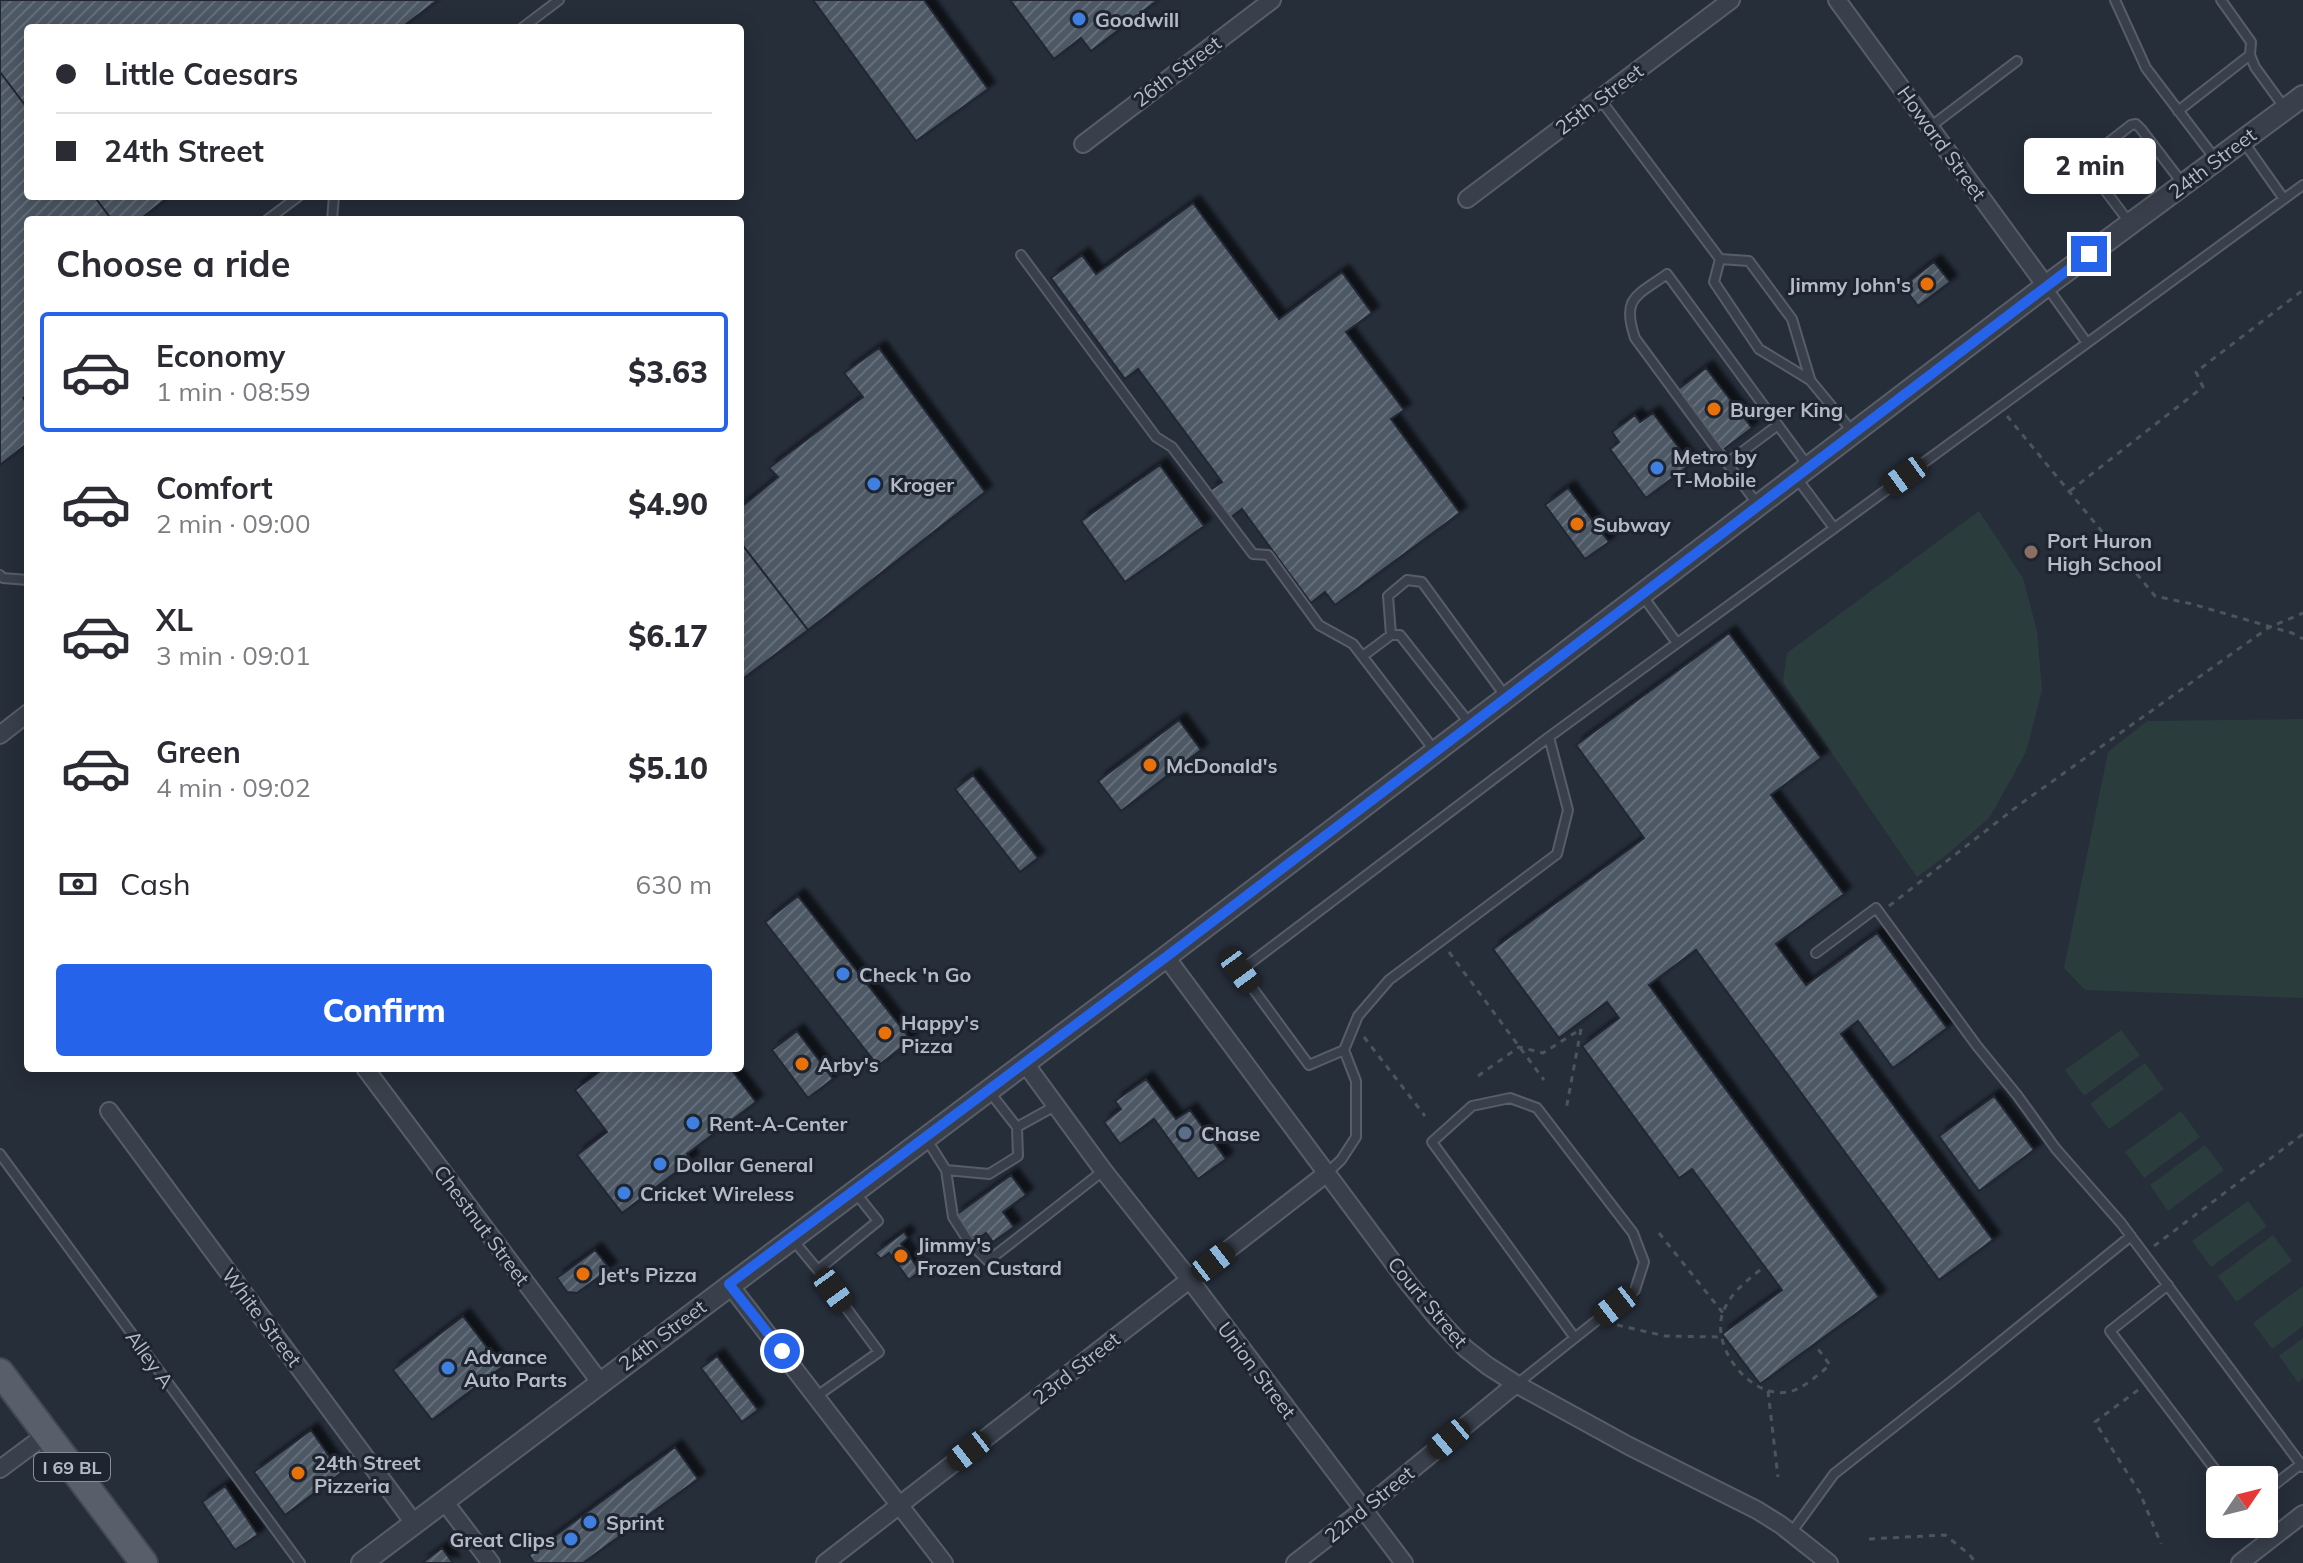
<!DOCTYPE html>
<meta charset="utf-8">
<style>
body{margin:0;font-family:Mulish,sans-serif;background:#f2f2f3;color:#2b2b33;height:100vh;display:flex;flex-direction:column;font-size:30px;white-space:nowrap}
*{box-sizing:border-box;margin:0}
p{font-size:26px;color:#7c7c81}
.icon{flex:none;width:44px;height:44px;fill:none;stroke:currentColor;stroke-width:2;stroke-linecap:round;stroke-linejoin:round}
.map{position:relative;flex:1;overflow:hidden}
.panel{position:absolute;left:24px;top:216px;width:720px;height:856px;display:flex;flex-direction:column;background:#fff;border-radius:8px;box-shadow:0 4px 20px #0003}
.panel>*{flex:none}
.guide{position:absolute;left:24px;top:24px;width:720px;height:176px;border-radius:8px;box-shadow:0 4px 20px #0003;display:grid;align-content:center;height:176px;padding:0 32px;background:#fff}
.needle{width:52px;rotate:55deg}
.buttons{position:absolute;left:2206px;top:1466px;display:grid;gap:16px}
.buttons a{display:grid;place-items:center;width:72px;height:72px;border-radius:8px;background:#fff;box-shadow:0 4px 20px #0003;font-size:40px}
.end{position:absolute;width:36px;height:36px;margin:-18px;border:10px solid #2563eb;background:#fff;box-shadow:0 0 0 4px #fff}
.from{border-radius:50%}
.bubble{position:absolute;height:56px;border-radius:8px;background:#fff;box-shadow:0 4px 20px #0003;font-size:26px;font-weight:800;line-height:56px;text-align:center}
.car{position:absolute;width:24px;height:48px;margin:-24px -12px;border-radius:10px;box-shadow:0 0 6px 2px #0007;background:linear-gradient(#222 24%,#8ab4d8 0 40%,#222 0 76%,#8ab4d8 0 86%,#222 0)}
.guide b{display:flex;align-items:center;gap:28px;height:76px;font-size:30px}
.guide b+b{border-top:2px solid #e1e1e2}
.guide i{width:20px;height:20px;background:#2b2b33}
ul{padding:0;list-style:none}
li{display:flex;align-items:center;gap:24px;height:120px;margin:0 16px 12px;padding:0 16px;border:4px solid transparent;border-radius:8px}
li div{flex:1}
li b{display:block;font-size:30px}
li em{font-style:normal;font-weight:800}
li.selected{border-color:#2563eb}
li>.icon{width:72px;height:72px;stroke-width:1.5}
h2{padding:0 32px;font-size:36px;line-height:96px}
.pay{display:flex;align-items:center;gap:20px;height:88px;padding:0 32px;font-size:30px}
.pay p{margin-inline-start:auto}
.action{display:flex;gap:16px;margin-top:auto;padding:16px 32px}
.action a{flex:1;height:92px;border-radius:8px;background:#2563eb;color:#fff;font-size:32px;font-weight:800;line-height:92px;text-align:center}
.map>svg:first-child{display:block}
.garden{fill:#2b3c3d}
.building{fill:url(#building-hatch);stroke:#212732;stroke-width:2;filter:url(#shadow)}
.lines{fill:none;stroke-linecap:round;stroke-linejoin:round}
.service-casing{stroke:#585e69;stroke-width:12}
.minor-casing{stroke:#585e69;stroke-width:20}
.tertiary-casing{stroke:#585e69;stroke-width:24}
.primary-casing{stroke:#434954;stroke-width:30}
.path{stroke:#48575a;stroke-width:3;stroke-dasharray:6 6;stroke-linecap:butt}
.service{stroke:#39404b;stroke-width:8}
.minor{stroke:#39404b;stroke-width:16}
.tertiary{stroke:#39404b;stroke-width:20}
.primary{stroke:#585f6a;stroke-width:26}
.route{stroke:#2563eb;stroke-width:10}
.shop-dot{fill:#3f7fe0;stroke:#1f2530;stroke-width:3}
.food-dot{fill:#e8710a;stroke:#1f2530;stroke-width:3}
.education-dot{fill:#8d6e63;stroke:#1f2530;stroke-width:3}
.service-dot{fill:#5c6f8a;stroke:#1f2530;stroke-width:3}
.labels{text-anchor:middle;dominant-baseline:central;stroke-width:6;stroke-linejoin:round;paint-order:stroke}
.shield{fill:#1f2530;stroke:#888e99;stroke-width:2}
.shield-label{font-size:18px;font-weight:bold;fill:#b5bbc6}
.poi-label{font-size:20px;font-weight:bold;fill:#b5bbc6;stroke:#1f2530;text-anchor:start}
.street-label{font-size:20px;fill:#b5bbc6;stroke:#1f2530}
</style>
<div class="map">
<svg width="2303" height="1563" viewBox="0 0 2303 1563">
<defs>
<pattern id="building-hatch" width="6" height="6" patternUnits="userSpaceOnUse" patternTransform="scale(2)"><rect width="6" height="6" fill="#4e5865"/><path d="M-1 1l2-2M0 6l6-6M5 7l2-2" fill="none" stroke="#656e7a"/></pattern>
<filter id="shadow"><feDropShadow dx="7" dy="-7" stdDeviation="2" flood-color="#0009"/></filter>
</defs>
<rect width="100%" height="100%" fill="#262e3a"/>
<path class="garden" d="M1979 511 2023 578 2037 631 2042 690 2026 752 1990 817 1949 853 1917 877 1783 682 1787 653Z
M2303 719V998L2085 990 2064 968 2108 752 2147 721Z
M2121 1030 2140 1055 2084 1096 2065 1070Z
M2145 1063 2164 1089 2109 1129 2090 1104Z
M2181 1111 2200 1137 2144 1178 2125 1152Z
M2205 1145 2224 1170 2168 1211 2150 1185Z
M2248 1201 2267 1226 2211 1267 2192 1241Z
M2273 1235 2292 1261 2236 1302 2218 1276Z
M2303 1286V1326L2272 1349 2253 1323Z
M2303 1338V1378L2298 1382 2279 1356Z"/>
<path class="building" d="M0 0H438L401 28H28V109L0 72Z
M813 0H924L988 89 916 141Z
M1010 0H1158L1091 51 1081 38 1054 59Z
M0 72 28 109V196H94L112 220H28V394L23 398 28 404V443L0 465Z
M94 196H170L139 220H112Z
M1193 203 1279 319 1342 272 1372 313 1346 332 1404 410 1391 419 1460 513 1335 605 1325 592 1311 603 1242 509 1230 518 1210 490 1222 482 1138 369 1125 379 1051 278 1082 255 1096 274Z
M1934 262 1950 282 1918 306 1903 286Z
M879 348 985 492 808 630 740 542V508L778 477 769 468 863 397 844 373Z
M1706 368 1752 428 1723 450 1677 390Z
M1653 413 1691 464 1646 498 1610 449 1619 442 1612 432 1635 415 1640 422Z
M1160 465 1204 526 1125 582 1081 521Z
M1568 488 1609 542 1585 559 1545 505Z
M744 547 808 630 740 681V550Z
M1729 633 1821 758 1771 795 1844 894 1776 944 1806 985 1877 933 1947 1028 1893 1068 1858 1021 1841 1034 1993 1240 1939 1280 1696 950 1649 985 1879 1297 1760 1384 1722 1334 1782 1290 1692 1169 1679 1178 1582 1046 1619 1018 1607 1002 1559 1038 1493 949 1644 838 1576 745Z
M1179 720 1201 750 1121 811 1098 781Z
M973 775 1038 858 1020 872 955 789Z
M798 896 911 1040 878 1066 765 922Z
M797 1031 833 1079 808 1098 772 1050Z
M604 1068H730L756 1102 687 1154 692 1160 622 1213 577 1155 607 1132 575 1090Z
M1146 1079 1176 1119 1190 1110 1226 1159 1198 1179 1154 1119 1120 1144 1104 1122 1121 1109 1115 1101Z
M1994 1096 2034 1150 1979 1191 1939 1136Z
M1011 1175 1026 1195 1003 1212 1014 1227 993 1242 986 1233 975 1241 956 1215Z
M904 1232 908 1238 901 1244 920 1271 909 1280 889 1253 881 1259 875 1253Z
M595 1250 610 1269 577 1293 567 1292 557 1278Z
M463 1316 502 1367 432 1420 393 1370Z
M717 1356 758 1410 742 1422 701 1368Z
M311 1430 341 1473 285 1515 254 1472Z
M675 1447 698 1479 583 1563H534L529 1555Z
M225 1486 258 1535 235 1550 202 1502Z
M442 1548 453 1563H422Z"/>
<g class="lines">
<defs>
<path id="service" d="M2115 0 2146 68 2216 160
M2221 0 2251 42 2250 55 2255 67 2284 107
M522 28 559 0
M1600 99 1720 259 1714 282 1759 349 1810 380 1852 431
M2178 111 2250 55
M1930 127 2017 61
M2243 141 2284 199
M267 220 299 196
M332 220 334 196
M2129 222 2089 169 2086 160 2131 125 2136 124 2141 129 2183 184
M1021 255 1156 437 1172 447 1253 554 1268 555 1319 625 1353 644 1435 751
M1720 259 1749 261 1792 319 1810 379
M2047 287 2087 343
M1727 463 1778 425
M1796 477 1834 528
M1758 505 1635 338C1621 297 1637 296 1667 274L1808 466
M0 575 3 578 28 580
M1642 595 1677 643
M1391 635 1388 596 1407 580 1422 582 1506 697
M1363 656 1391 635H1400L1470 724
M1816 953 1876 908 1977 1046 2017 1095 2056 1149 2121 1223 2303 1467
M1344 1050 1309 1065 1240 971 1549 737 2303 185
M988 1090 1017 1127 1055 1106
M927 1140 946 1170 953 1217 969 1242 988 1261 1103 1171
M0 1154 300 1563
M946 1170 989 1174 1018 1156 1017 1127
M1327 1173 1341 1160 1356 1137V1081L1344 1050 1358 1016 1389 980 1557 854 1568 810 1549 737
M793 1240 818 1270 878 1221 854 1191
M2168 1285 2110 1331 2223 1480
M1517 1384 1635 1290 1644 1262 1633 1233 1537 1108 1510 1098 1472 1106 1432 1142 1575 1338
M817 1396 879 1352 818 1270
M2264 1493 2301 1464
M2256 1524 2269 1541
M1791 1533 1834 1474 1952 1381 2131 1236"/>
<path id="minor" d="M1837 0 2046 286
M1083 144 1272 0
M1467 199 1731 0
M0 735 28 713
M1166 957 1409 1284 1436 1317 1465 1348 1488 1366 1516 1384 1629 1446 1757 1510 1781 1525 1829 1563
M1024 1062 1103 1170 1190 1280 1404 1563
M365 1068 600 1382
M109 1111 414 1523
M729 1284 944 1563
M0 1469 47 1434
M444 1501 491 1563
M825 1563 1327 1173
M1295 1563 1363 1510 1516 1384
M2240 1563 2303 1514"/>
<path id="tertiary" d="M362 1563 1166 957 2046 286 2303 96"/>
<path id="primary" d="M0 1372 144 1563"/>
</defs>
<use href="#service" class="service-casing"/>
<use href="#minor" class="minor-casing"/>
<use href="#tertiary" class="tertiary-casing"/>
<use href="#primary" class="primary-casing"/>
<path class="path" d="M2007 416 2155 596 2192 604 2292 633 2303 639
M2070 491 2203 387 2196 372 2303 290
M1889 906 2019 805 2268 628 2303 613
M1449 952 1544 1080
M1364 1037 1425 1116
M1478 1076 1519 1047 1543 1053 1581 1029 1566 1110
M1659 1233 1723 1313
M2154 1246 2303 1134
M1760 1270C1745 1282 1730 1294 1723 1312 1710 1348 1751 1399 1788 1392 1804 1389 1817 1375 1830 1365L1818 1349
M1617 1325 1665 1336 1720 1337
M2138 1390 2095 1422 2140 1493 2161 1544
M1768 1391 1778 1477
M1869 1539 1945 1535 1969 1554 1976 1563"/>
<use href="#service" class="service"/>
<use href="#minor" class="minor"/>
<use href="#tertiary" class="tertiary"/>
<use href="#primary" class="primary"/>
</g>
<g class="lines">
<path class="route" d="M782 1351 729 1284 1166 957 2089 254"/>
</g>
<g class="shop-dot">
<circle cx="1079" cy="19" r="8"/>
<circle cx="1657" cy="468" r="8"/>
<circle cx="874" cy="484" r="8"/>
<circle cx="843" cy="974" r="8"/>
<circle cx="693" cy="1123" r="8"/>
<circle cx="660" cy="1164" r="8"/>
<circle cx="624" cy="1193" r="8"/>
<circle cx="448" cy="1368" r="8"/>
<circle cx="590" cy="1522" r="8"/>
<circle cx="571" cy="1539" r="8"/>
</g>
<g class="food-dot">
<circle cx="1927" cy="284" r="8"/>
<circle cx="1714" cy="409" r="8"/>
<circle cx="1577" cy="524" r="8"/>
<circle cx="1150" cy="765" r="8"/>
<circle cx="885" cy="1033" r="8"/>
<circle cx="802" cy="1064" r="8"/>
<circle cx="901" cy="1256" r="8"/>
<circle cx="583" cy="1274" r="8"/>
<circle cx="298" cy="1473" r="8"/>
</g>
<circle class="education-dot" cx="2031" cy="552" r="8"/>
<circle class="service-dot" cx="1185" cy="1133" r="8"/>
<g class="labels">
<rect class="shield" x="34" y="1453" width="76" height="28" rx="6"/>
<g class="shield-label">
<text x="72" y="1467">I 69 BL</text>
</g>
<g class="poi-label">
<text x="1095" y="19">Goodwill</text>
<text x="1911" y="284" text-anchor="end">Jimmy John's</text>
<text x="1730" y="409">Burger King</text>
<text x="1673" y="456">Metro by<tspan x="1673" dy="23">T-Mobile</tspan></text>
<text x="890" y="484">Kroger</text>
<text x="1593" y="524">Subway</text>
<text x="2047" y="540">Port Huron<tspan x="2047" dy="23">High School</tspan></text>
<text x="1166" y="765">McDonald's</text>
<text x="859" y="974">Check 'n Go</text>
<text x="901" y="1022">Happy's<tspan x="901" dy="23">Pizza</tspan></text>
<text x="818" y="1064">Arby's</text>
<text x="709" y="1123">Rent-A-Center</text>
<text x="1201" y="1133">Chase</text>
<text x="676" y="1164">Dollar General</text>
<text x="640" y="1193">Cricket Wireless</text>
<text x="917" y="1244">Jimmy's<tspan x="917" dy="23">Frozen Custard</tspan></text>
<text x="599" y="1274">Jet's Pizza</text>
<text x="464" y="1356">Advance<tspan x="464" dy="23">Auto Parts</tspan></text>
<text x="314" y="1462">24th Street<tspan x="314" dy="23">Pizzeria</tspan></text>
<text x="606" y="1522">Sprint</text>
<text x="555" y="1539" text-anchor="end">Great Clips</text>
</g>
<g class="street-label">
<text transform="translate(1177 71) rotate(-37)">26th Street</text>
<text transform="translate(1599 99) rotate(-37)">25th Street</text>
<text transform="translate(1942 143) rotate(54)">Howard Street</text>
<text transform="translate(2212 163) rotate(-37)">24th Street</text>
<text transform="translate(482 1225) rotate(53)">Chestnut Street</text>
<text transform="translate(1428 1302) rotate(50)">Court Street</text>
<text transform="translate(262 1317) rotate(53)">White Street</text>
<text transform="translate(662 1335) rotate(-37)">24th Street</text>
<text transform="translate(150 1359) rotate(54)">Alley A</text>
<text transform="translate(1076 1368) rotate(-38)">23rd Street</text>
<text transform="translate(1257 1370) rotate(53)">Union Street</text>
<text transform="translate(1369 1504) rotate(-39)">22nd Street</text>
</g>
</g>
</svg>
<div class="buttons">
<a><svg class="needle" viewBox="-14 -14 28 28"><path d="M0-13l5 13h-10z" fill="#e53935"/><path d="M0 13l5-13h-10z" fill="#7c7c81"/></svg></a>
</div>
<i class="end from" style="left:782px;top:1351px"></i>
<i class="end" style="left:2089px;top:254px"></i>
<div class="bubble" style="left:2024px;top:138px;width:132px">2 min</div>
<i class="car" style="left:1905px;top:476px;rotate:234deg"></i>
<i class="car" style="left:1240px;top:971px;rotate:144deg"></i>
<i class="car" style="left:1213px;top:1262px;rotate:52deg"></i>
<i class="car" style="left:833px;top:1290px;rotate:144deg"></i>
<i class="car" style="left:1615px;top:1306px;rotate:232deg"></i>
<i class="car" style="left:1449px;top:1439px;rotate:230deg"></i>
<i class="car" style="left:969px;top:1451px;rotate:232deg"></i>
<div class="guide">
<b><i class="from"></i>Little Caesars</b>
<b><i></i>24th Street</b>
</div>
<section class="panel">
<h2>Choose a ride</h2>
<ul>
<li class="selected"><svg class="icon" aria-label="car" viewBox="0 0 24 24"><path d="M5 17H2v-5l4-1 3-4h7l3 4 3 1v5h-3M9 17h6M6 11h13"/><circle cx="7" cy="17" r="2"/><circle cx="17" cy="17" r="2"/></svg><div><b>Economy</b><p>1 min · 08:59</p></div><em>$3.63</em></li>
<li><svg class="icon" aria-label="car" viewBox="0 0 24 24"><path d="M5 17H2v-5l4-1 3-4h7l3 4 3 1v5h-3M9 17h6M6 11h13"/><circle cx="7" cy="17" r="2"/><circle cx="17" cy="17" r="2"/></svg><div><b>Comfort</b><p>2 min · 09:00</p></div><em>$4.90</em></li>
<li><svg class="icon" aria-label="car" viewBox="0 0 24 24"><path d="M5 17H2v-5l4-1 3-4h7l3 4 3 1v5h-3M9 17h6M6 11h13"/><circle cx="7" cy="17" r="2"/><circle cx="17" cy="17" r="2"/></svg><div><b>XL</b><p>3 min · 09:01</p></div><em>$6.17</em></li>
<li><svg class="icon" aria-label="car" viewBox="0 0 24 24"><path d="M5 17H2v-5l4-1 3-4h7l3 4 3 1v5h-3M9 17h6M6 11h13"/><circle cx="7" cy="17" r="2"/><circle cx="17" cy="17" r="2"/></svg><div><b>Green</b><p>4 min · 09:02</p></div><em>$5.10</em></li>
</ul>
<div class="pay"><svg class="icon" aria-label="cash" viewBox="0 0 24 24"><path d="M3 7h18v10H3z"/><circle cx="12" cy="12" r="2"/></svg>Cash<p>630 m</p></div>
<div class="action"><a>Confirm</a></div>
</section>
</div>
